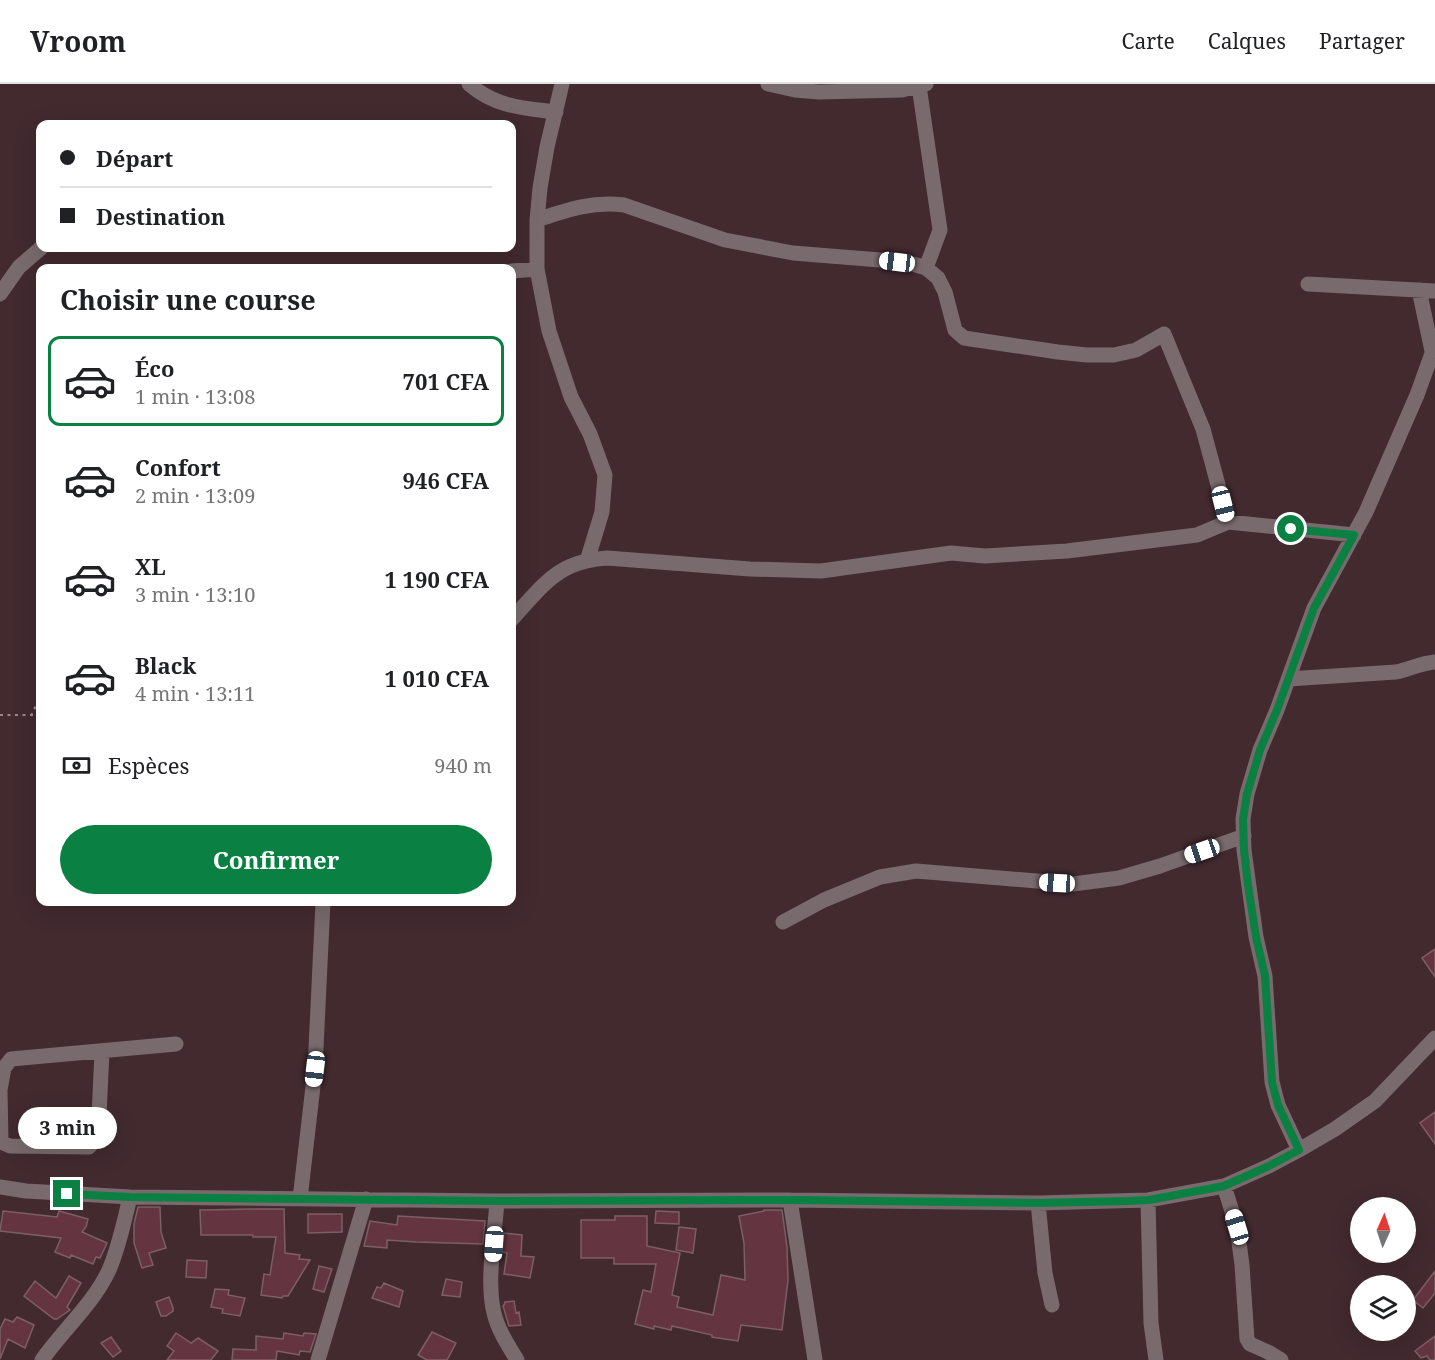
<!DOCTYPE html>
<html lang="fr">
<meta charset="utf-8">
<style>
body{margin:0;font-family:"Noto Serif",serif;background:#f6f6f6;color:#202124;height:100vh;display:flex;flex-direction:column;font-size:22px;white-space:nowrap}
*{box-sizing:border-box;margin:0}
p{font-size:20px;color:#757577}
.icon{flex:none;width:33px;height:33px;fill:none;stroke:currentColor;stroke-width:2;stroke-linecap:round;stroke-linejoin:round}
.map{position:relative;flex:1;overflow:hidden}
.details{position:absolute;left:36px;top:180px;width:480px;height:642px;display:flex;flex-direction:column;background:#fff;border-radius:12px;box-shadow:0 6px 24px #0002}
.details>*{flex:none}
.top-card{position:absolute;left:36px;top:36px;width:480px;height:132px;border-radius:12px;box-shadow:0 6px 24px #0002;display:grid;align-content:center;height:132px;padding:0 24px;background:#fff}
.needle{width:39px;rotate:3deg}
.buttons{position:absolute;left:1350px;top:1113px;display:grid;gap:12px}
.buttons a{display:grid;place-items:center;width:66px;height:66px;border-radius:50%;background:#fff;box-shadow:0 6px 24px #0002;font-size:30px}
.end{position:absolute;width:27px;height:27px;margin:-14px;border:8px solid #0b8043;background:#fff;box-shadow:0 0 0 3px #fff}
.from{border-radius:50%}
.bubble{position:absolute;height:42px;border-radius:21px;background:#fff;box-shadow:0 6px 24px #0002;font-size:20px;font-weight:700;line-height:42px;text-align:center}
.car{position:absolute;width:18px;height:36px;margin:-18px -9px;border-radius:8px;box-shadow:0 0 4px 2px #0007;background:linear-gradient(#fff 24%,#345 0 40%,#fff 0 76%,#345 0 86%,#fff 0)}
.top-card b{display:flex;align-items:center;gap:21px;height:57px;font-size:22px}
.top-card b+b{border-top:2px solid #e0e0e0}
.top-card i{width:15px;height:15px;background:#202124}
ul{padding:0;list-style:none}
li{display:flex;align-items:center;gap:18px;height:90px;margin:0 12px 9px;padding:0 12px;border:3px solid transparent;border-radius:12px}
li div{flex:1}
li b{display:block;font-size:22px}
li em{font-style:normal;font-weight:700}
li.current{border-color:#0b8043}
li>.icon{width:54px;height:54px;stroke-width:1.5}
h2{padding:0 24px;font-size:27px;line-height:72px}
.pay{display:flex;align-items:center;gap:15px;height:66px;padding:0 24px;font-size:22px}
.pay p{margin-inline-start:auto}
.action{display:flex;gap:12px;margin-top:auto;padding:12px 24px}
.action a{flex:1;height:69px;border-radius:36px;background:#0b8043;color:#fff;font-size:24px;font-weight:700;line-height:69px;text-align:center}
header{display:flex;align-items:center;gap:36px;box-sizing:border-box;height:84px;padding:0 30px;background:#fff;border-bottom:2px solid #e0e0e0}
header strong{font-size:28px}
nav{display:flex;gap:33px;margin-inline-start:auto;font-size:21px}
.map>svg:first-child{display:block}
.building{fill:#643540;stroke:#7c5f65;stroke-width:1.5}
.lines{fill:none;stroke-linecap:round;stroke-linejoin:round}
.path{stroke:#9a868a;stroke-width:2;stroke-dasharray:3 4.5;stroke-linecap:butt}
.minor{stroke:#786a6d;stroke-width:15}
.route{stroke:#0b8043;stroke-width:8}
</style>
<header>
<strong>Vroom</strong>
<nav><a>Carte</a><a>Calques</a><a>Partager</a></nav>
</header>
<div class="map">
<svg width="1435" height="1276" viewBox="0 0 1435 1276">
<rect width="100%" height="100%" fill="#422a2f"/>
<path class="building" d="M1435 865V893L1422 874Z
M1435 1028V1060L1420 1039Z
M138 1123H160L161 1148 166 1164 149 1169 153 1181 142 1184 134 1159V1140Z
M252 1125H284L285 1169 300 1171 299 1175 310 1176 288 1212H283L282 1214 261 1211 264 1190 270 1191 276 1153H253V1151H201L200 1126Z
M764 1126H782L787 1163 788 1196 782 1246 741 1241 738 1257 712 1253V1251L672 1242 671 1246 654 1242V1245L635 1240 643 1206 651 1208 656 1180H614V1174H581V1136H615V1132H647V1162L680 1169 672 1211 679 1213 677 1223 713 1231 721 1191 745 1196 744 1159 739 1132 764 1127Z
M3 1127 57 1133 59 1127 88 1135 86 1143 82 1148 107 1159 100 1174 96 1173 93 1180 71 1171 70 1174 55 1168 61 1154 0 1147Z
M656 1127 679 1128V1140L655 1139Z
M308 1130H342V1148L308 1149Z
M398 1132 485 1137 483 1160 416 1158 387 1156V1164L364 1162 370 1137 397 1141Z
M679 1143 696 1145 693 1169 676 1166Z
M504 1149 522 1151 521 1172 534 1173 530 1194 504 1190 507 1169 502 1168Z
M187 1176 207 1177 206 1194 186 1193Z
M319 1182 332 1185 324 1208 313 1205Z
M1435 1187V1209L1423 1224 1413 1216Z
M69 1192 81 1199 67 1223 70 1226 57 1235H54L24 1212 35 1197 56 1214Z
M446 1195 462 1198 460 1213 442 1211Z
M384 1199 403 1207 399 1223 372 1214 377 1203 381 1204Z
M215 1205 229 1206 228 1211 245 1214 240 1232 222 1229 223 1225 211 1223Z
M169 1213 173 1224V1227L166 1232H161L156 1218Z
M514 1217 516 1229 519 1228 521 1241 509 1242 503 1222 504 1221 505 1218Z
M17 1233 34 1241 25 1264 8 1255 0 1275V1245L5 1235 13 1238Z
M432 1248 456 1259 447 1276H427L418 1271Z
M176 1249 191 1259 198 1254 218 1267 211 1276H167L174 1267 167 1262Z
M284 1249 303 1252 304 1249 316 1250 310 1268 300 1267 299 1271 277 1267 276 1276H232L233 1265 256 1266V1252L283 1255Z
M1435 1252V1276H1430L1427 1272 1421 1274 1415 1267Z
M111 1253 121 1267 113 1273 101 1259Z"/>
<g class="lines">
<path class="path" d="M0 631H40
M31 632 40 613"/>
<path class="minor" d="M469 0C496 23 522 24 556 28
M562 0 547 63 540 104 537 136V185L549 247 571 313 590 350 605 391 602 428 587 477
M768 0 795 6 819 8 902 6 926 0
M919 2 940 146 926 184
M537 136C567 126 592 117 624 121L725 156 793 169 880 176 913 180 926 184 938 194 945 208 955 246 964 254 1058 268 1087 271H1114L1136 266 1164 250 1203 345 1228 438
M512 187 537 185
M1308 200 1435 207
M1419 206 1432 267
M0 210 19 183 41 164
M512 535C529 517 547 492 571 482 582 477 595 475 607 474L750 485 821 487 951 469 985 472 1067 467 1197 451 1228 438 1354 451
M1288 595 1396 588C1409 585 1422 579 1435 578
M783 838 824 816 880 793 916 787 1073 800 1119 794 1160 782 1244 752
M0 1006 1 1058 10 1062 89 1063 98 1052 102 968
M0 1006 4 984 11 975 176 960
M1299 1066 1278 1021 1272 998 1265 892 1256 853 1244 766 1243 735 1247 710 1260 666 1277 626 1314 524 1366 428 1417 311 1435 261
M1224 1102 1237 1143 1242 1181 1247 1255 1250 1260 1268 1268 1281 1276
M0 1103 26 1107 130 1113 497 1117 790 1116 1038 1119 1148 1116 1224 1102 1269 1082 1299 1066 1335 1045 1375 1017 1435 954
M300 1115 315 985 323 818
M790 1116 815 1276
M1148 1116 1151 1239 1156 1276
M497 1117C495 1150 486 1197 494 1229 498 1246 508 1261 517 1276
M1038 1119 1045 1189 1052 1221
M42 1276C63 1246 94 1219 109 1186 119 1163 124 1138 130 1113
M318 1276 366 1115"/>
</g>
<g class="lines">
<path class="route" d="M67 1110 130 1113 300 1115 497 1117 790 1116 1038 1119 1129 1117 1149 1116 1224 1102 1269 1082 1299 1066 1278 1021 1272 998 1265 892 1256 853 1248 801 1244 766 1243 735 1247 710 1260 666 1277 626 1314 524 1354 451 1291 445"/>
</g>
</svg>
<div class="buttons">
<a><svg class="needle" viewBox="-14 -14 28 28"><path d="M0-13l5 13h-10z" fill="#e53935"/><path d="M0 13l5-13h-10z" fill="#757577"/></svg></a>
<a><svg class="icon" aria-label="layers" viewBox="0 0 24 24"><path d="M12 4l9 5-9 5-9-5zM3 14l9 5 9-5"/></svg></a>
</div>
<i class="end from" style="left:1291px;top:445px"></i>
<i class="end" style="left:67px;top:1110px"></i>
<div class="bubble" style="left:18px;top:1023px;width:99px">3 min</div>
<i class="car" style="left:897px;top:178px;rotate:277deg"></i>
<i class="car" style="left:1223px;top:420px;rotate:166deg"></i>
<i class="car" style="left:1202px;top:767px;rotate:251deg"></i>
<i class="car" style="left:1057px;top:799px;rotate:273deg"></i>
<i class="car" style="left:315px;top:985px;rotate:187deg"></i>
<i class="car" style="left:1237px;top:1143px;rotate:343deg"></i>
<i class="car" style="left:494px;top:1160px;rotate:184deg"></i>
<div class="top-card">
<b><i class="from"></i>Départ</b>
<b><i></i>Destination</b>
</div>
<section class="details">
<h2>Choisir une course</h2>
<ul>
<li class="current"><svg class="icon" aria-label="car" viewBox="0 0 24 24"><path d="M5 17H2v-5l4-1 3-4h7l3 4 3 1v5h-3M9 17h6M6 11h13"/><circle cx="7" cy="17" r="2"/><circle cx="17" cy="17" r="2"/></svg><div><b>Éco</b><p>1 min · 13:08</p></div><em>701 CFA</em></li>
<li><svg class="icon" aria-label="car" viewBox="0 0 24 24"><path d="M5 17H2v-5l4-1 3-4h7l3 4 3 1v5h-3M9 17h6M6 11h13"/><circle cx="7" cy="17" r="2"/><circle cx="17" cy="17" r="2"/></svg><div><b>Confort</b><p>2 min · 13:09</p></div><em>946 CFA</em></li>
<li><svg class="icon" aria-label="car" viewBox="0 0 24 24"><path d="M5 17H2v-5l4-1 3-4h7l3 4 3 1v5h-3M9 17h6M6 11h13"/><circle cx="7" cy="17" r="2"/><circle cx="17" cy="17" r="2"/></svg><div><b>XL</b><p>3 min · 13:10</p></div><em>1 190 CFA</em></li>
<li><svg class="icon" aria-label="car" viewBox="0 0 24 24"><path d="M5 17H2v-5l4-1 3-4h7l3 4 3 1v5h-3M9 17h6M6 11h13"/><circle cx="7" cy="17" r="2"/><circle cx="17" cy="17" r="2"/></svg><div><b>Black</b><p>4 min · 13:11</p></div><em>1 010 CFA</em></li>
</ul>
<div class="pay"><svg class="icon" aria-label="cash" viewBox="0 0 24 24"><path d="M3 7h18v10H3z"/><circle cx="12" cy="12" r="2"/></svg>Espèces<p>940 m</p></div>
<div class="action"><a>Confirmer</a></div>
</section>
</div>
